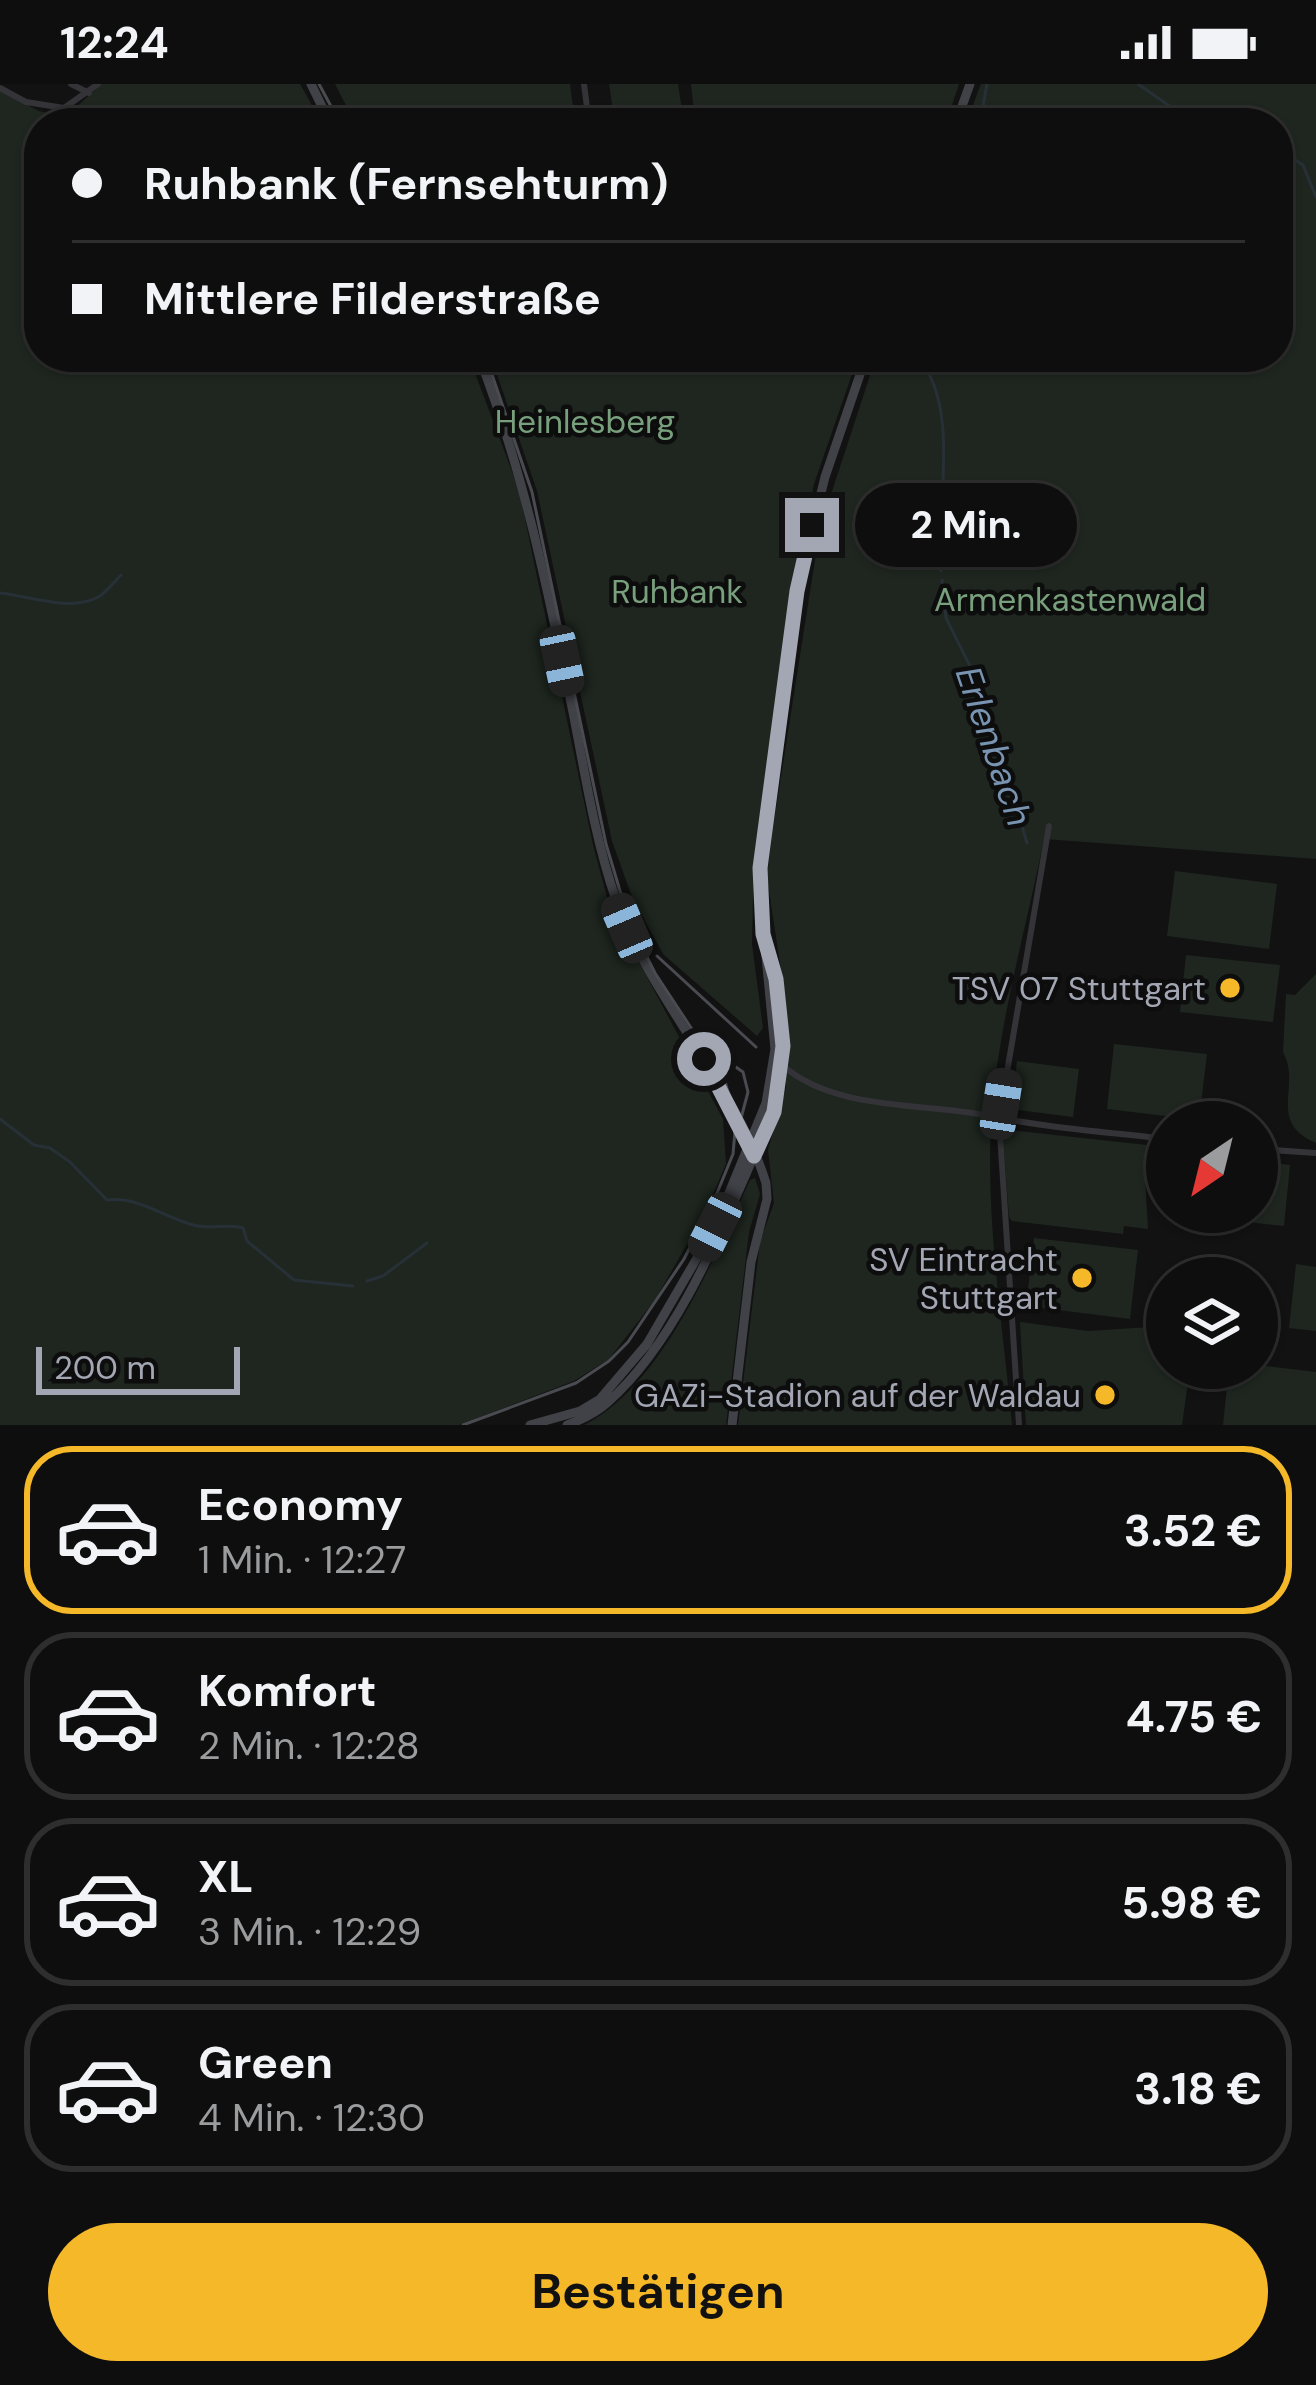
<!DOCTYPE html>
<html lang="de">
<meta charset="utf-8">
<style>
body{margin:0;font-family:"DM Sans",sans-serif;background:#171717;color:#f1f3f6;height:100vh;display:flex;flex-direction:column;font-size:45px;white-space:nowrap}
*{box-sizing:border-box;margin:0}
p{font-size:39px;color:#9b9c9e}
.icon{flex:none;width:66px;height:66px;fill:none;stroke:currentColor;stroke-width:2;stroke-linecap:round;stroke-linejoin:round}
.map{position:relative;height:1341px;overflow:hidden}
.sheet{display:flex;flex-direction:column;background:#0e0e0e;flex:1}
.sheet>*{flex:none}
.banner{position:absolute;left:24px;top:24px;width:1269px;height:264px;border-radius:48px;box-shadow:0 3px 9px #0004,0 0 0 3px #2e2e2e;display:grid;align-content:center;height:264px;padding:0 48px;background:#0e0e0e}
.needle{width:78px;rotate:215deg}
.tools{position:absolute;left:1146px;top:1017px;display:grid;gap:24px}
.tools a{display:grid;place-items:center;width:132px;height:132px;border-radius:50%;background:#0e0e0e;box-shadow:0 3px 9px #0004,0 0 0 3px #2e2e2e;font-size:60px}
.scale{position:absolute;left:36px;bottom:30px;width:204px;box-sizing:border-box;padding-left:12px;border:6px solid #a3a7b4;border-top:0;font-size:33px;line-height:42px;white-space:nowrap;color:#a3a7b4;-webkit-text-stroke:9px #0d0d0e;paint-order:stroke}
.end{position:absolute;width:54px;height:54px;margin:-27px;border:15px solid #a3a7b4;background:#111;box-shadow:0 0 0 6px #111}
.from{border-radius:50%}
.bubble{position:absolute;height:84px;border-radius:42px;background:#0e0e0e;box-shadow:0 3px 9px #0004,0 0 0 3px #2e2e2e;font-size:39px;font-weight:700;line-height:84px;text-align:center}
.car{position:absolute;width:36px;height:72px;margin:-36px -18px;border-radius:15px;box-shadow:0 0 9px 3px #0007;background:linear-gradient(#222 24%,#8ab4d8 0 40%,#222 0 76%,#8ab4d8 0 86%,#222 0)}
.banner b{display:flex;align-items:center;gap:42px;height:114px;font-size:45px}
.banner b+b{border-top:3px solid #2e2e2e}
.banner i{width:30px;height:30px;background:#f1f3f6}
ul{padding:21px 0 0;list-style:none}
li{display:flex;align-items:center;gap:36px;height:168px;margin:0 24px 18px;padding:0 24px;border:6px solid #2e2e2e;border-radius:48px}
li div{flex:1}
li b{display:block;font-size:45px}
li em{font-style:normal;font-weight:700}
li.active{border-color:#f4b829}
li>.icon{width:108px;height:108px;stroke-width:1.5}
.primary-button{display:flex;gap:24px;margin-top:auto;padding:24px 48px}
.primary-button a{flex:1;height:138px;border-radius:72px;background:#f4b829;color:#111;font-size:48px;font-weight:700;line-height:138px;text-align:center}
.status{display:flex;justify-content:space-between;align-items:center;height:84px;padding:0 60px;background:#0e0e0e;direction:ltr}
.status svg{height:33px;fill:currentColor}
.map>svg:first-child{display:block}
.green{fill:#1e261f}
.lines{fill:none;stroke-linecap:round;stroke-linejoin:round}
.stream{stroke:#283037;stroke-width:3}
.minor{stroke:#333338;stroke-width:6}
.secondary{stroke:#414248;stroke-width:9}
.tram{stroke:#4a4b51;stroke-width:3}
.route{stroke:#a3a7b4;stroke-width:15}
.poi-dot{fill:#f4b829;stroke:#0d0d0e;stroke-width:4.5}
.labels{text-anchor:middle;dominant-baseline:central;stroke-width:9;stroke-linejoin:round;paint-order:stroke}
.park-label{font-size:33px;fill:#79a07d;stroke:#0d0d0e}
.poi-label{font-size:33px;fill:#a3a7b4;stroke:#0d0d0e;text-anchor:end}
.water-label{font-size:36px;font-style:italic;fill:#7994b0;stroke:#0d0d0e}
</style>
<div class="status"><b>12:24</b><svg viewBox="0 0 49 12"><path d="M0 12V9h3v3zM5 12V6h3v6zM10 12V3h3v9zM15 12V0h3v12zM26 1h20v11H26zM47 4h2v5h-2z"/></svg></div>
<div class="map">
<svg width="1316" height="1341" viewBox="0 0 1316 1341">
<rect width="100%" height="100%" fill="#121213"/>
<path class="green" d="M101 0H300L322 39H39V273H469L519 406 593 761 610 824 723 1035 726 1080 705 1129 655 1216 609 1275 574 1297 459 1341H0V7L39 27 66 33Z
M335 0H570L575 39H355Z
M609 0H678L684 39H615Z
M691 0H959L946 39H695Z
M981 0H1316V775L1044 755C1026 845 999 937 992 1028 984 1129 1003 1240 1012 1341H738L760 1158 774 1119 768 1066 786 1003 784 906 767 793 772 750 820 444 876 273H1278V39H966Z
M491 273H858L814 400 781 581 754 772 752 860 763 944 757 952 663 870 632 813 612 757 537 407Z
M1175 787 1277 800 1269 865 1167 852Z
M1186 871 1280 881 1273 938 1180 928Z
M1316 890V1059C1266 1038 1302 1001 1283 968L1286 910 1295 911Z
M1114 960 1207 970 1199 1036 1107 1025Z
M1017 977 1079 985 1073 1033 1011 1025Z
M1008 1046 1147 1061 1144 1078 1148 1145 1124 1142 1123 1150 1012 1137 1009 1133 1003 1052Z
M1257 1077 1290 1081 1284 1142 1195 1132 1196 1128H1257Z
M755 1094 760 1110 749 1148 726 1341H584C663 1302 714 1173 750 1096Z
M1034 1154 1138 1166 1130 1235 1026 1222Z
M1296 1180 1316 1183V1247L1289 1244Z
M1020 1238 1088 1247 1166 1242 1167 1284H1190L1182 1341H1026Z
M1257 1281 1316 1288V1341H1223L1229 1284Z"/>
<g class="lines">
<path class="stream" d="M1138 0 1194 39
M980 39 987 0
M1278 65 1303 81 1316 113
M918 273C962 326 935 422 941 487
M942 496 946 534 981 604 1027 759
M0 509C30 512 71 529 100 512 107 507 115 497 121 491
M0 1035 34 1061 50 1064 70 1078 107 1116C137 1112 164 1133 193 1141 210 1146 226 1139 243 1144L247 1157 294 1196 353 1202
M367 1197 383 1192 427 1159"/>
<path class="minor" d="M71 0 89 9
M584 0 589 39
M0 4 26 18 64 24 98 0
M782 981C836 1028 923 1018 990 1032 1048 1044 1108 1048 1167 1055
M1257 1065 1316 1069
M1019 1341 999 1035 1049 742"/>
<path class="secondary" d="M311 0 330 39
M956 39 970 0
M479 273C524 388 548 507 573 628 585 690 595 755 616 816 650 914 735 999 766 1099L767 1115 751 1178 732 1341
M530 1341 580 1327 600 1315 647 1260 715 1143 766 1019 775 965 761 822 765 748 797 507 825 393 866 273
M567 1341C581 1336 596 1329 607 1319 674 1260 718 1154 753 1074 763 1052 775 1030 779 1005 786 969 781 932 776 895"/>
<path class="tram" d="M319 0 340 39
M657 872 756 963
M710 991 716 982 727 977 743 988 748 1008 740 1038
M1257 1052 1268 1053
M463 1341 576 1299 609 1277 628 1258 684 1175 713 1119 733 1070 736 1036 724 994 655 889 629 837 606 760 532 408 486 273"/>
</g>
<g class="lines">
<path class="route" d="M704 975 754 1072 774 1028 783 962 776 895 763 850 760 784 797 507 812 441"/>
</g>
<g class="poi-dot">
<circle cx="1230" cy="904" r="12"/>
<circle cx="1082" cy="1194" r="12"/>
<circle cx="1105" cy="1311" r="12"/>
</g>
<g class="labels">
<g class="park-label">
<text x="585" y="337">Heinlesberg</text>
<text x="677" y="507">Ruhbank</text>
<text x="1070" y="515">Armenkastenwald</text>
</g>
<g class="poi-label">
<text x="1206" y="904">TSV 07 Stuttgart</text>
<text x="1058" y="1175">SV Eintracht<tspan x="1058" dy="38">Stuttgart</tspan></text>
<text x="1081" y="1311">GAZi-Stadion auf der Waldau</text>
</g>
<g class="water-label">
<text transform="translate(994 662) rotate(71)">Erlenbach</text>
</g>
</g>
</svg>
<div class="tools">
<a><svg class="needle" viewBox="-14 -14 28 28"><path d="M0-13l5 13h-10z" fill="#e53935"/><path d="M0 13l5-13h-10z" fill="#9b9c9e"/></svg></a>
<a><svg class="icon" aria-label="layers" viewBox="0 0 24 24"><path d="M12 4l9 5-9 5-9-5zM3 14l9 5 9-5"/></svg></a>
</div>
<div class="scale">200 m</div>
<i class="end from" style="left:704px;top:975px"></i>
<i class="end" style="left:812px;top:441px"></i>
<div class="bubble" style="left:855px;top:399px;width:222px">2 Min.</div>
<i class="car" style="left:562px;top:577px;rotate:168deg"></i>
<i class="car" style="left:627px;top:844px;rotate:337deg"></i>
<i class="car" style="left:1001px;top:1020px;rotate:9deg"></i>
<i class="car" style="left:715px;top:1143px;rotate:207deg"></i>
<div class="banner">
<b><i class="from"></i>Ruhbank (Fernsehturm)</b>
<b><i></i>Mittlere Filderstraße</b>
</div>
</div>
<section class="sheet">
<ul>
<li class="active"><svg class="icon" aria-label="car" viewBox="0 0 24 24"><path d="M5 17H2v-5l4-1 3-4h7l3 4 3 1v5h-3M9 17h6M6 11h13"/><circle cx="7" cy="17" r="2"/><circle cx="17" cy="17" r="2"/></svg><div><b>Economy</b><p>1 Min. · 12:27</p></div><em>3.52 €</em></li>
<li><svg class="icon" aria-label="car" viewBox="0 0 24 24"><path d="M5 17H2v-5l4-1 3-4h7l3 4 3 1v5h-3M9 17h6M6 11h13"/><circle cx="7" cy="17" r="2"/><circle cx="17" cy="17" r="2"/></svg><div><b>Komfort</b><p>2 Min. · 12:28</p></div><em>4.75 €</em></li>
<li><svg class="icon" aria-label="car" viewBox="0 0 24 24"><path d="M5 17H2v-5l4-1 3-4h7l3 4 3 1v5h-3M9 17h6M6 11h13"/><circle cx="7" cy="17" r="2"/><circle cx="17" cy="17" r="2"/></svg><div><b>XL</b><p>3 Min. · 12:29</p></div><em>5.98 €</em></li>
<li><svg class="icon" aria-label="car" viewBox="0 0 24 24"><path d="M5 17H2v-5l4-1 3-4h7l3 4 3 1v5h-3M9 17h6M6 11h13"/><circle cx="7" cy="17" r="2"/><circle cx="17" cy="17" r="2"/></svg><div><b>Green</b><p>4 Min. · 12:30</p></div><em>3.18 €</em></li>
</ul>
<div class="primary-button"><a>Bestätigen</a></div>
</section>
